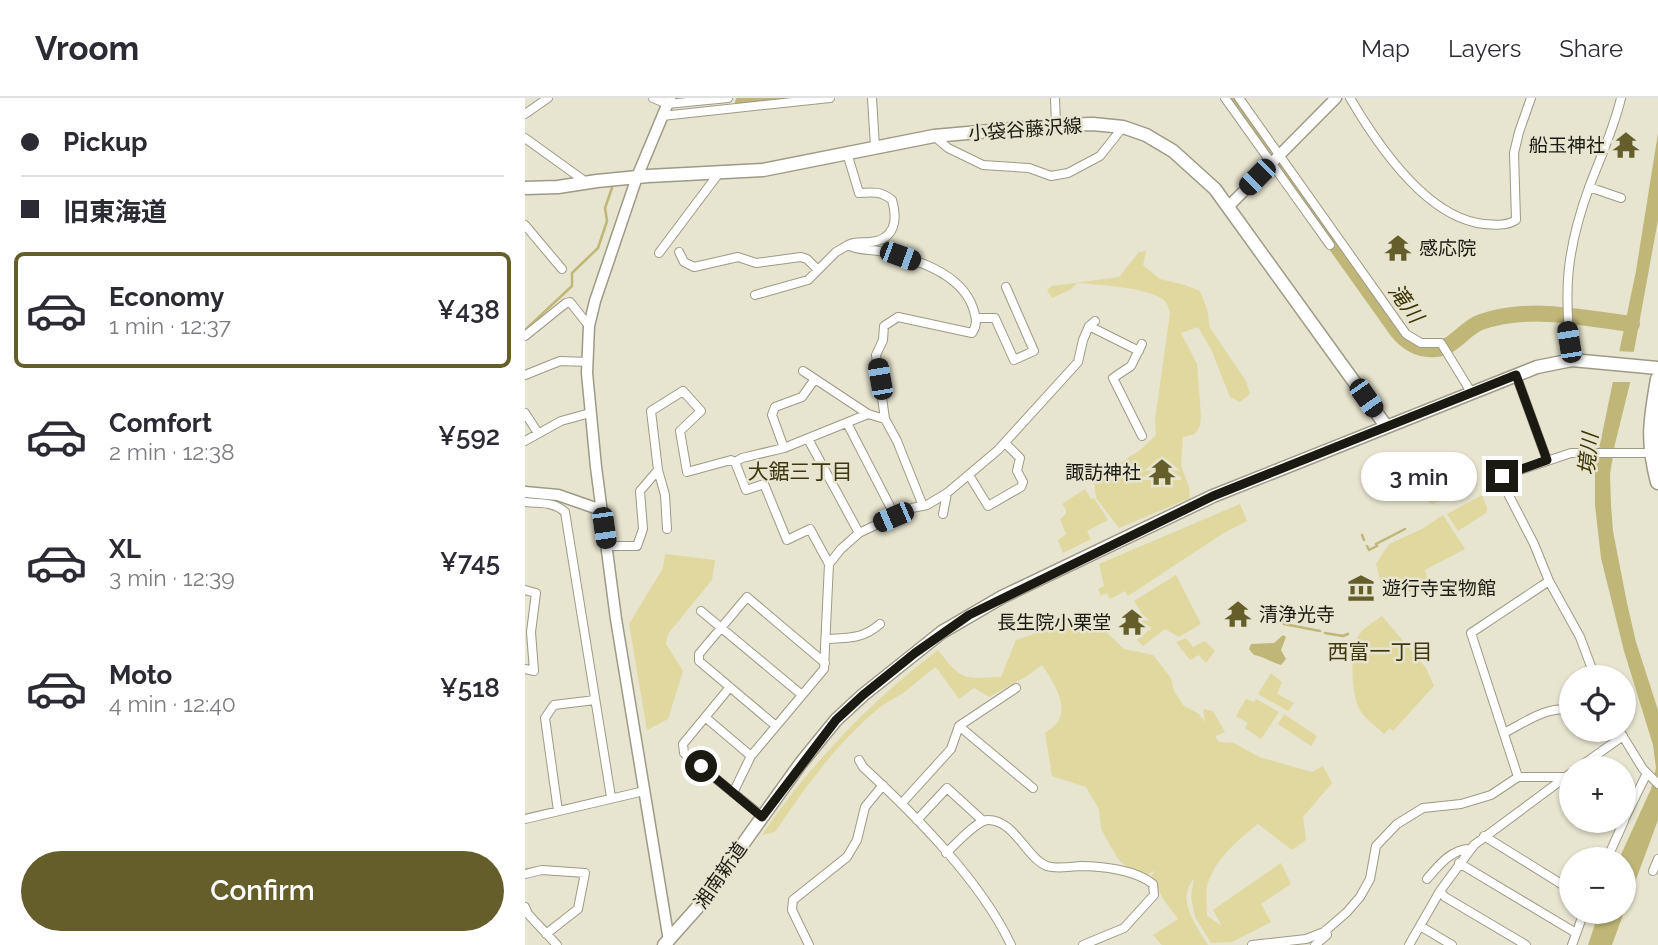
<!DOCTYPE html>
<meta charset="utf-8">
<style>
body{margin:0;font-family:Raleway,"Noto Sans JP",sans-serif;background:#f2f2f3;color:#2b2b33;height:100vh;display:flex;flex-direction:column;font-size:26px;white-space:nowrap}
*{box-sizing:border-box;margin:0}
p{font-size:23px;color:#7c7c81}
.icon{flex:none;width:38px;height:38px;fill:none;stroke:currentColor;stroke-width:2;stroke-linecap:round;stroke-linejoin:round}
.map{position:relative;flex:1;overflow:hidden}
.sheet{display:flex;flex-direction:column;background:#fff;width:525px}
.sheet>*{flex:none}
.top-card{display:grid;align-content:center;height:154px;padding:0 21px;background:#fff}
.buttons{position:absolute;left:1034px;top:567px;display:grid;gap:14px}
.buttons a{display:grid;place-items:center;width:77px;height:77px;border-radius:50%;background:#fff;box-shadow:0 2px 5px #0004;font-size:35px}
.end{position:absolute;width:32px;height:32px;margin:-16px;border:9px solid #1b1a12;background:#fff;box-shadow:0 0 0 4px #fff}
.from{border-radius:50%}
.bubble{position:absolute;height:49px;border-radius:24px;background:#fff;box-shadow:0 2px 5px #0004;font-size:23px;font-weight:600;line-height:49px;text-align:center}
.car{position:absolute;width:21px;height:42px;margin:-21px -10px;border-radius:9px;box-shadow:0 0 5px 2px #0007;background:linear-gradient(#222 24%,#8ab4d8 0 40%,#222 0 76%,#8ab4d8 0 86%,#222 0)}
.top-card b{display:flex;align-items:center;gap:24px;height:66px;font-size:26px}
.top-card b+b{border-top:2px solid #e1e1e2}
.top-card i{width:18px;height:18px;background:#2b2b33}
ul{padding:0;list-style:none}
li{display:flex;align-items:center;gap:21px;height:116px;margin:0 14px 10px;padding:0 7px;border:4px solid transparent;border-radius:10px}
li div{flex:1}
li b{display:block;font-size:26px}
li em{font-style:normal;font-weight:600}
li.active{border-color:#665e2a}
li>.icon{width:63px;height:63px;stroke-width:1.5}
.cta{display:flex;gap:14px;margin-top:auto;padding:14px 21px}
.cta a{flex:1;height:80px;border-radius:42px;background:#665e2a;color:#fff;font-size:28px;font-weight:600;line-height:80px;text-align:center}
header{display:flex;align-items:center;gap:42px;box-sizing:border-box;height:98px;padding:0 35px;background:#fff;border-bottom:2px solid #e1e1e2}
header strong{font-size:33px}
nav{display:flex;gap:38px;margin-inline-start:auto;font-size:24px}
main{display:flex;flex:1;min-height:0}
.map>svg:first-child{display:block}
.green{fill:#e1d8a0}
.water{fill:#c0b677}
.pier{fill:#e7e4cf}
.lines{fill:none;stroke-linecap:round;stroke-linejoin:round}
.stream{stroke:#c0b677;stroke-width:2.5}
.river{stroke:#c0b677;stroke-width:16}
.minor-casing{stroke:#9d9a86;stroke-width:10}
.tertiary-casing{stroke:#9d9a86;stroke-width:13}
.secondary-casing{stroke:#9d9a86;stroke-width:15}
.primary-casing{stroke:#9d9a86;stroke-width:15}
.trunk-casing{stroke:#9d9a86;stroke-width:17}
.minor{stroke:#fff;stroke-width:8}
.tertiary{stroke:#fff;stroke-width:10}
.secondary{stroke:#fff;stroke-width:12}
.primary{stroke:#fff;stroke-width:12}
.trunk{stroke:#fff;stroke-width:14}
.route{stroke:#1b1a12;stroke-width:9}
.labels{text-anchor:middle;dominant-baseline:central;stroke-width:5;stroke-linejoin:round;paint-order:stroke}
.street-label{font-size:19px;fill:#1b1a12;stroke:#e7e4cf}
.poi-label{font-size:19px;fill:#1b1a12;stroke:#e7e4cf;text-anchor:end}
.water-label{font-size:21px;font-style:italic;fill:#3a3300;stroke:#e7e4cf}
.neighbourhood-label{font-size:21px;fill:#3f380e;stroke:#e7e4cf}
</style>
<header>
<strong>Vroom</strong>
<nav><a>Map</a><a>Layers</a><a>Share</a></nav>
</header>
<main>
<section class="sheet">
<div class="top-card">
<b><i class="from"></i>Pickup</b>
<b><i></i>旧東海道</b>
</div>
<ul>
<li class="active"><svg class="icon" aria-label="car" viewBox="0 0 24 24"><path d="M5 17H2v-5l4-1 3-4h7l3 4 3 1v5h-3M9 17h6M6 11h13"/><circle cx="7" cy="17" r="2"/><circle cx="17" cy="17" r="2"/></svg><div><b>Economy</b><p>1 min · 12:37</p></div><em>¥438</em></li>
<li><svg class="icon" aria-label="car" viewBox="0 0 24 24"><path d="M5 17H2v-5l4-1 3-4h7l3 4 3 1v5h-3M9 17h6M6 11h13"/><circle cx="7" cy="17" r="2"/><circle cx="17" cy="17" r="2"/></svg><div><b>Comfort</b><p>2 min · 12:38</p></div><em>¥592</em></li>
<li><svg class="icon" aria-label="car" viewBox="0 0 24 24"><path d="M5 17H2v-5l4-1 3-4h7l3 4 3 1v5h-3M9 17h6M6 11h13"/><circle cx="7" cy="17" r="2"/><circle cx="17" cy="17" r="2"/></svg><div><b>XL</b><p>3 min · 12:39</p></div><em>¥745</em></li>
<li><svg class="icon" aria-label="car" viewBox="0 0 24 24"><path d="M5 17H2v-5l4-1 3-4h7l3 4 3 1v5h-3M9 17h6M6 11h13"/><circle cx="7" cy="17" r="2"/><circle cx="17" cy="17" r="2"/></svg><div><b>Moto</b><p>4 min · 12:40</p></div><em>¥518</em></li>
</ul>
<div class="cta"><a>Confirm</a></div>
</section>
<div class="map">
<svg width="1133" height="847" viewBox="0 0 1133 847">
<rect width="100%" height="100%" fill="#e7e4cf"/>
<path class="green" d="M621 153 618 167 635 181 660 187 675 193 682 211 685 230 721 283 725 296 715 304 705 299 686 251 673 229 656 235 672 266 676 318 675 328 670 336 658 339 656 368 664 389 665 400 594 430 571 400 569 382 615 352 631 337 630 322 645 215C645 214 642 206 641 204 630 190 570 186 552 185L546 191 527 200 522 192 527 188 594 179 614 154Z
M906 370 926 395 907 407 888 379Z
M560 391 566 401 569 400 583 422 562 433 566 441 538 455 533 442 541 436 535 421 541 416V411L537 406Z
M957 397 962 410 961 415 933 433 922 416Z
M715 406 722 423 697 436 603 498 600 493 585 501 582 495 576 498 573 491 579 488 574 466Z
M918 417 940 451 900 472 903 484 877 498 874 494 860 502 851 466 864 446 897 431Z
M140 456 190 462 187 482 143 536 141 546 158 573 143 621 122 632 104 526 138 470Z
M651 477 676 526 654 539 640 531 618 548 612 542 623 533 613 518 617 515 609 503Z
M857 518 901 570 909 588 868 633 865 630 859 636C852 629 840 621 835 612 826 598 824 549 835 535 840 529 850 523 857 518Z
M570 523 599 551 628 557 646 580 649 593 658 607 674 616 680 624 678 611 688 613 700 634 690 638 694 644 709 645 734 659 787 674 798 668 807 685 778 719 781 742 767 752 733 726C714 741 691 760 683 785 680 794 682 808 682 818L697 828 688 812 756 765 766 786 736 806 746 824 707 844 686 845 670 819 666 799 669 781C650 802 672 828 683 847H637L628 837 653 821 638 801 626 777 632 772 619 778 605 772 593 761 576 731 574 711 561 689 527 678 520 635C524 632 530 628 533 624 544 606 527 582 517 567L502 578 464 599 449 590 434 601 411 569C400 576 391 585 381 593 373 599 362 603 354 610 312 645 280 689 250 734L237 737C285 666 345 604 413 552 438 584 437 580 476 579L491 542 543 524Z
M661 540 668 549 680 543 690 553 681 565 674 557 665 562 651 544Z
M746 575 757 584 752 596 769 605 763 613 733 596Z
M721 601 729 604 731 601 754 614 736 641 720 630 723 625 711 618Z
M759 616 792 638 786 648 753 626Z"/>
<path class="water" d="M1133 35V122L1107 264V277L1090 346 1085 376 1086 407 1088 433 1102 505 1111 544 1133 612V722L1099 814V761H1094L1126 691 1131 670 1128 647 1099 553 1076 460 1070 407V370L1111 173Z
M758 537 761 539 756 552 761 561 756 567C745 564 740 559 729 557L724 551 726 546 749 545Z
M1074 814H1099L1087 847H1063Z"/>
<path class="pier" d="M1090 253 1112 254 1107 284H1083Z"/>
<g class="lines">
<path class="stream" d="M0 232 47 188V175L73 150 82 123 80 110 87 90
M837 437 839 442
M842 448 844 452 852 448 851 446 880 431
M759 526 795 533
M800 535 818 538 823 536"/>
<path class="river" d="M706 0 873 234C883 246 894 253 911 251 929 250 939 230 956 224 1007 207 1056 220 1107 226
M218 5 262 0"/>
<defs>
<path id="minor" d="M128 0 142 6 203 0
M347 0 350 49
M530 0 531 27
M700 0 805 147
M714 0 881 236 896 245H916L946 294
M825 0C852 46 901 120 959 126 970 127 982 128 991 122L989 55 994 34 1006 0
M0 16 23 0
M137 18 305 0
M409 38 423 50 458 67 504 70 526 78 543 75 575 58 598 29
M0 40 61 84
M322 55 334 95C347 94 356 93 367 102 373 122 370 142 345 144 337 145 331 143 323 147
M1064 89 1096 100
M0 127 37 171
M154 154 159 164 169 169 213 159 231 165 276 159 282 161 293 172 283 182 230 197
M134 155 194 75
M293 172 311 154 323 147C332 153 344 151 354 153 388 160 436 174 448 210 451 219 453 227 447 235L373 219 359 228 358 242 351 257 360 321 372 343 398 408
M451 220H470L489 262 509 253 481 189
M564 228 614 253
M0 238 41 205 45 204 64 228
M1047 262C1038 194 1041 152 1065 87 1076 58 1089 30 1096 0
M278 273 343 316 360 321
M0 277 35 263 63 264
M991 277 1022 362
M0 315 13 335
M322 325 370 418
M617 338 588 280 606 268 617 246
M283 341 334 435
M0 343 36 323 65 315
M259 350 247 317 250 309 277 299 290 281
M210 364 221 392 239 386 262 442 285 431 304 466 316 451 334 435 387 410 402 407 422 395 473 352 553 264 558 242 564 228 570 223
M133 372 140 397 142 431
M444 377 463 408 496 389 498 384 492 373 495 360 480 345
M0 404C15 406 28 403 40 414L86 699
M418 416 422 395
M81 448H112L118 431 115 393 133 372 126 313 158 293 176 313 155 333 162 374 206 362 210 364 217 360 259 350 343 316
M0 492 11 495 6 534 9 573 0 571
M176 513 277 597
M301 541C323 540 338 541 355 526
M1070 579 1055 539 1024 483 1009 446 976 382 977 378 1046 355H1126
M205 589 158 646 159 655 237 718
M180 619 226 658
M251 628 174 563V556L222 499 300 565
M434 628 508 690
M1094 632 1118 671 1133 686
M979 635C999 625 1023 607 1046 612
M334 662 338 669C390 717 456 783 486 847
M1053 670 1098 638
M993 679 946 535 1024 483
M208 695 226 658 299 571 304 466
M377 705 426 651 434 628 491 590
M33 713 20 620 29 607 70 602
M0 721 119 693
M392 722 422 690 457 722
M1099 722 1122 675
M959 738 1046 792
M421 755C430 747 452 722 463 722 490 722 501 760 522 768 531 771 545 769 555 768 577 768 611 772 628 786L629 797 599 830 558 847
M1082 761 1099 723
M934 765 1051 835
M1128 773 1133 761
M0 776 17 772 60 775 53 811 21 836
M902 781C913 768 927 750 946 751
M915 793 920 799 1001 847
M0 809 3 816 32 847
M895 828 927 847
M284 847 267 812 268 802 322 759 332 742 340 709 358 687
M727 847 781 841 799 834 822 814 835 799 845 781 851 748 872 726 898 710 936 706 966 697 993 679H1040
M790 847 802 837 801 832
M884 847 915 793 949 747 1046 675
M1047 847 1059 814"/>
<path id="tertiary" d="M704 108 811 0
M0 394 33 397 76 412
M144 843 91 521 71 369 62 275 64 228 70 203 112 79 145 0"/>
<path id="secondary" d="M0 90 33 89 72 83 123 78 238 72 409 38 531 27 568 26 598 29 621 37 648 53 690 91 861 328"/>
<path id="primary" d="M139 847 172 810 276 665 311 622 338 597 417 534 477 499 688 398 1012 269 1047 262 1133 270"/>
<path id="trunk" d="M1133 281C1126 322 1122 342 1133 384"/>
</defs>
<use href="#minor" class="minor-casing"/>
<use href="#tertiary" class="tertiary-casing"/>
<use href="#secondary" class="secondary-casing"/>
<use href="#primary" class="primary-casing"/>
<use href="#trunk" class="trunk-casing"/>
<use href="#minor" class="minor"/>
<use href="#tertiary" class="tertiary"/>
<use href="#secondary" class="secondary"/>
<use href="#primary" class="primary"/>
<use href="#trunk" class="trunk"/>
</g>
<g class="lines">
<path class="route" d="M176 668 237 719 311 622 338 597 390 555 444 517 688 398 991 277 1022 362 977 378"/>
</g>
<defs>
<symbol id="temple-bare" viewBox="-9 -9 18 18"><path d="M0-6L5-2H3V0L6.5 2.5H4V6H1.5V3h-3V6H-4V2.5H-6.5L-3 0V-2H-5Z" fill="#665e2a" stroke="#e7e4cf" stroke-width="2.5" paint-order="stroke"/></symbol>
<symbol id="museum-bare" viewBox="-9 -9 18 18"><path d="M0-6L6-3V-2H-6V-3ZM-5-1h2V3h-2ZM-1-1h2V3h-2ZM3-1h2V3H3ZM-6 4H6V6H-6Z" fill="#665e2a" stroke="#e7e4cf" stroke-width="2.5" paint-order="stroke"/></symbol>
</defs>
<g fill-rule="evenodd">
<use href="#temple-bare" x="1082" y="28" width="38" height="38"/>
<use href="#temple-bare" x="854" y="131" width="38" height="38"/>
<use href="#temple-bare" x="618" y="355" width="38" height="38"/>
<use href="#museum-bare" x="817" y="471" width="38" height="38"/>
<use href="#temple-bare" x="694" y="497" width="38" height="38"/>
<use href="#temple-bare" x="588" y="505" width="38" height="38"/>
</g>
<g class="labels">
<g class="street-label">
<text transform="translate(500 31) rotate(-4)">小袋谷藤沢線</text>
<text transform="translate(195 777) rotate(-55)">湘南新道</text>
</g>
<g class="poi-label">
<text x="1080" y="47">船玉神社</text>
<text x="894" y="150" text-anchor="start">感応院</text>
<text x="616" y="374">諏訪神社</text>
<text x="857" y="490" text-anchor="start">遊行寺宝物館</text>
<text x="734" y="516" text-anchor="start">清浄光寺</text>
<text x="586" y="524">長生院小栗堂</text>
</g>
<g class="water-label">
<text transform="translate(881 205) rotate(54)">滝川</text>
<text transform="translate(1063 356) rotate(-84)">境川</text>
</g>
<g class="neighbourhood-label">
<text x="275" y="373">大鋸三丁目</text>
<text x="855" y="553">西富一丁目</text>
</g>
</g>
</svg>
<div class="buttons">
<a><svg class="icon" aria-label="locate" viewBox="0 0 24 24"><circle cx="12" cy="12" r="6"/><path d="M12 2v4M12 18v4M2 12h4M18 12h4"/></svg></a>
<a>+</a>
<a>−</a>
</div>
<i class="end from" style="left:176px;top:668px"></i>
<i class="end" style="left:977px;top:378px"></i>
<div class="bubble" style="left:836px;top:354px;width:116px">3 min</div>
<i class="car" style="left:732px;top:79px;rotate:225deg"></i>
<i class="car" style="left:375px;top:158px;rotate:110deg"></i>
<i class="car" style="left:1044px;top:244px;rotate:351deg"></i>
<i class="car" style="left:355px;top:281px;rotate:350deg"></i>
<i class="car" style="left:841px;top:300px;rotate:145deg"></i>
<i class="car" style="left:368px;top:419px;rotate:247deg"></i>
<i class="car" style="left:79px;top:430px;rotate:172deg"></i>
</div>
</main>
